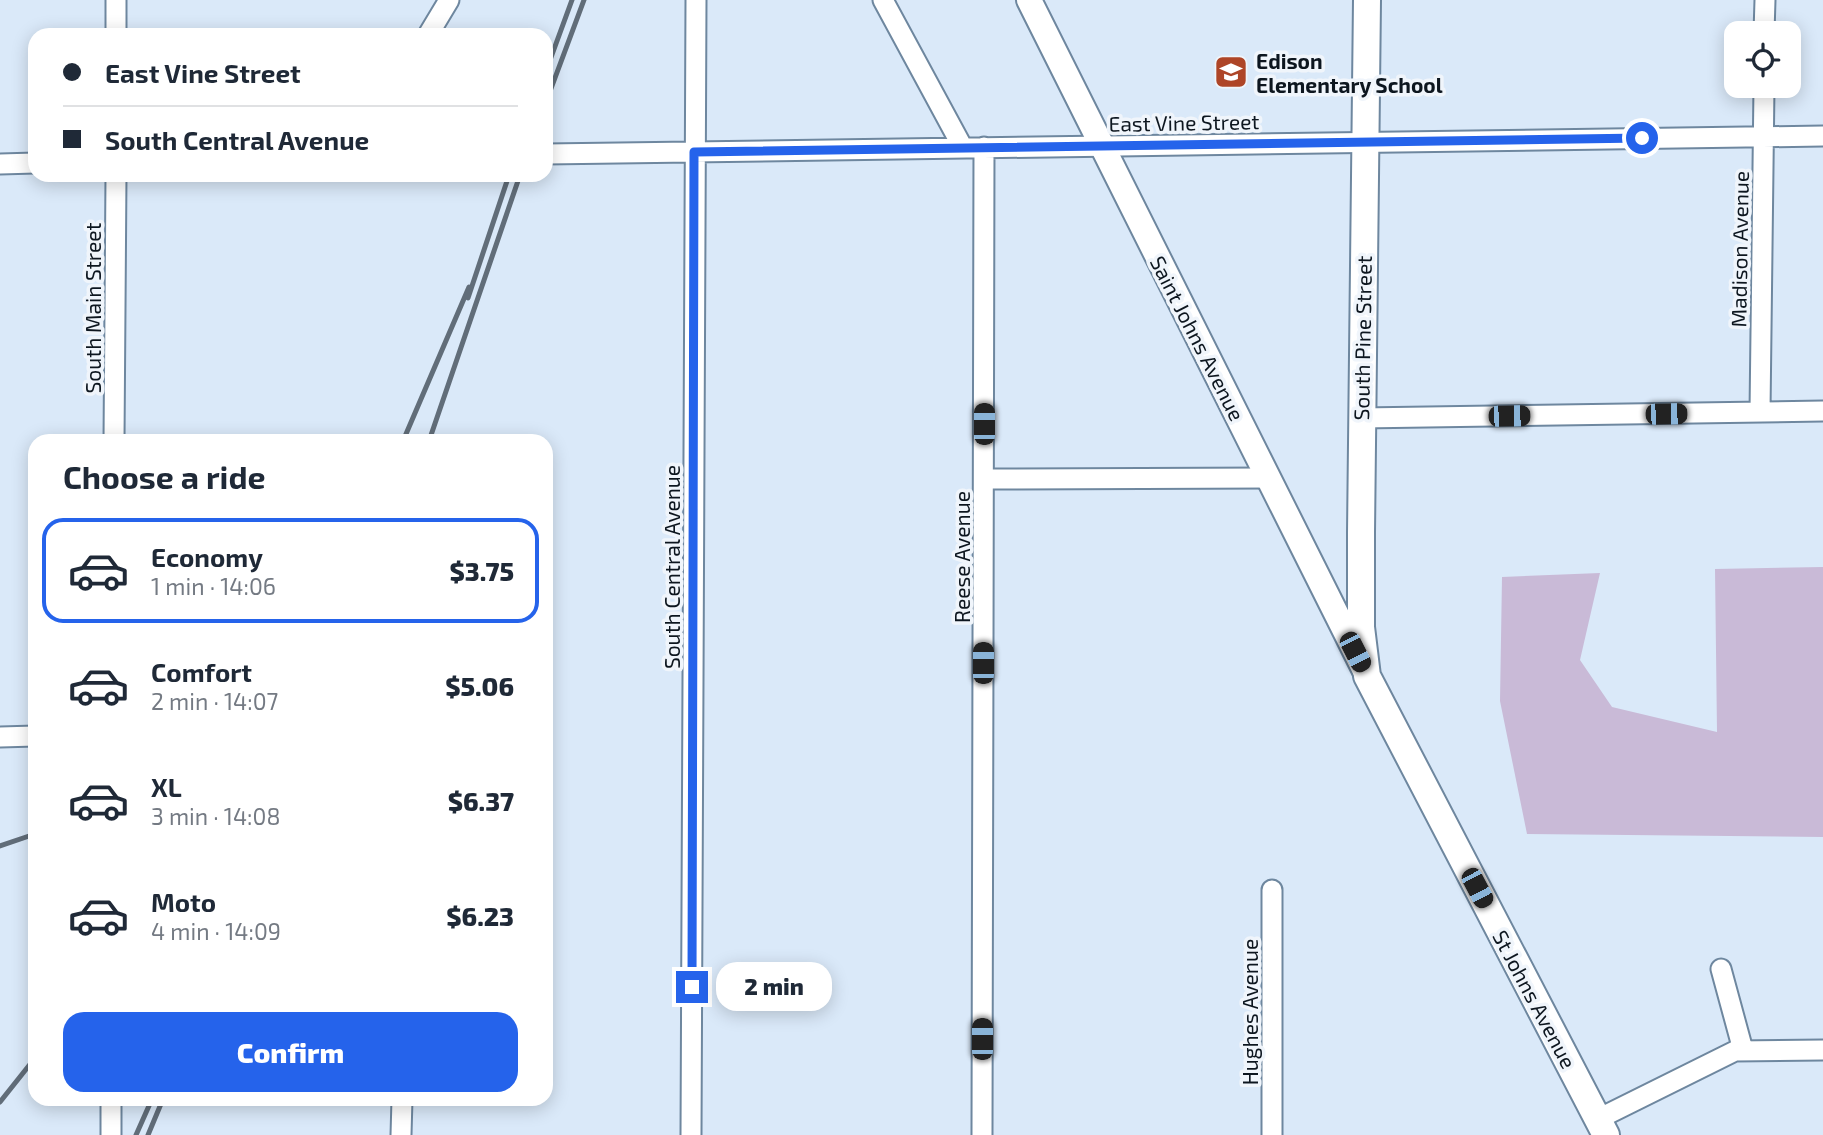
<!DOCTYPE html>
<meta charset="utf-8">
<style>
body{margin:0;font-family:"Exo 2",sans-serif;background:#f6f6f7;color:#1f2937;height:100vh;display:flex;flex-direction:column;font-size:26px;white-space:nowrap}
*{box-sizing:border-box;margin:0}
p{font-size:23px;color:#747a83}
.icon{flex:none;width:38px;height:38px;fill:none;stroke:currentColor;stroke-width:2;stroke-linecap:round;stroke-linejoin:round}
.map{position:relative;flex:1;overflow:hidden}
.panel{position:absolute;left:28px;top:434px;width:525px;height:672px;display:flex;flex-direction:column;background:#fff;border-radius:21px;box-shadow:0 4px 18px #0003}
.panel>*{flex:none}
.guide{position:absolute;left:28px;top:28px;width:525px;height:154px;border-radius:21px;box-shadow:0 4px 18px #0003;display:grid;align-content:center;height:154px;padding:0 35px;background:#fff}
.tools{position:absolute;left:1724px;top:21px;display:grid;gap:14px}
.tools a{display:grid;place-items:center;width:77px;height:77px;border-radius:14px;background:#fff;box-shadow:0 4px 18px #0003;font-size:35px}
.end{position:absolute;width:32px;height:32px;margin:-16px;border:9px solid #2563eb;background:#fff;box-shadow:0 0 0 4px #fff}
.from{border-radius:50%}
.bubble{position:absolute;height:49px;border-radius:21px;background:#fff;box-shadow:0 4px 18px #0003;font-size:23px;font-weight:800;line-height:49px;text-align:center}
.car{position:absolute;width:21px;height:42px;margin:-21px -10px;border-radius:9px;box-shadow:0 0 5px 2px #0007;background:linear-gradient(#222 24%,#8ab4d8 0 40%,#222 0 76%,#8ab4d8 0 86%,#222 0)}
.guide b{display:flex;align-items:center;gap:24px;height:66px;font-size:26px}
.guide b+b{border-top:2px solid #e0e1e3}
.guide i{width:18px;height:18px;background:#1f2937}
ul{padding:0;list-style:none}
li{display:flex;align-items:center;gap:21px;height:105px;margin:0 14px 10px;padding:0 21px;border:4px solid transparent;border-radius:21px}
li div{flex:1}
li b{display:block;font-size:26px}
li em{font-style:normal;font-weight:800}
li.selected{border-color:#2563eb}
li>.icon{width:63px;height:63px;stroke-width:1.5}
h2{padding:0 35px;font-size:32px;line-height:84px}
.primary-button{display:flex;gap:14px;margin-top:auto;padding:14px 35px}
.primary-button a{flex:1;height:80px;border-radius:21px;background:#2563eb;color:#fff;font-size:28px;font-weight:800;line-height:80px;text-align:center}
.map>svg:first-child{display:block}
.green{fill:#c9bad7}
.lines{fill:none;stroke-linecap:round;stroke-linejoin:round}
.minor-casing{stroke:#6e879f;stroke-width:23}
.tertiary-casing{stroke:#6e879f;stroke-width:28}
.secondary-casing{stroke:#6e879f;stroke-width:30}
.minor{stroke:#fff;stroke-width:19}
.tertiary{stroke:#fff;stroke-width:24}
.secondary{stroke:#fff;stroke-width:26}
.rail{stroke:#616d79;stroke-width:5}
.route{stroke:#2563eb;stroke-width:9}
.labels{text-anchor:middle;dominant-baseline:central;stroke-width:7;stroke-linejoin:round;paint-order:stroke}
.poi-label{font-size:21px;font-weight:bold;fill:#0d161f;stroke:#f0f5fb;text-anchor:start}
.street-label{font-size:21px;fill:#0d161f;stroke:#f0f5fb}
</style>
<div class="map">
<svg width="1823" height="1135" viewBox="0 0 1823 1135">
<rect width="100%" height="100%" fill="#dae9f9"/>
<path class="green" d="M1823 567V837L1527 834 1500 701 1502 577 1600 573 1580 660 1612 707 1717 732 1715 569Z"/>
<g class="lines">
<defs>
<path id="minor" d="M116 0V35
M883 0 963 148
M1764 33 1765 0
M428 35 449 0
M546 154 1823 136
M0 164 35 163
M1760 412 1764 86
M1361 418 1823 411
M114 441 116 175
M984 479 1268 478
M0 737 35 736
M1721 969 1743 1050
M111 1099V1135
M1598 1119 1735 1051 1823 1050
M401 1135 402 1099
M691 1135 696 0
M982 1135 984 147
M1272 1135V890"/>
<path id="tertiary" d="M1029 0 1364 669"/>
<path id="secondary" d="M1367 0 1361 533V627L1367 676 1606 1135"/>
</defs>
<use href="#minor" class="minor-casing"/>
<use href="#tertiary" class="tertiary-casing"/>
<use href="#secondary" class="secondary-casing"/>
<use href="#minor" class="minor"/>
<use href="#tertiary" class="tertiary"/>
<use href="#secondary" class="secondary"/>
<path class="rail" d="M546 71 572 0
M546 102 584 0
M468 298 509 175
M403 441 469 287
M429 441 520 175
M0 846 35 834
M0 1102 35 1058
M136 1135 152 1099
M148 1135 163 1099"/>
</g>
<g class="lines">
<path class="route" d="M692 987 694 152 1642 138"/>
</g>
<defs>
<symbol id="school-square" viewBox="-11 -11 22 22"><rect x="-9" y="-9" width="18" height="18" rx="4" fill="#ae4527" stroke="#f0f5fb"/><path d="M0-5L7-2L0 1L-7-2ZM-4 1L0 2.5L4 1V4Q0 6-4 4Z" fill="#fff"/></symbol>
</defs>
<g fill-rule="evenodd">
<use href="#school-square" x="1212" y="53" width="38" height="38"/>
</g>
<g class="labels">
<g class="poi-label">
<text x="1256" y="60">Edison<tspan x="1256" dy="24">Elementary School</tspan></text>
</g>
<g class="street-label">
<text transform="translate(1184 122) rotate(-1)">East Vine Street</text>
<text transform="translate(1739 249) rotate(-89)">Madison Avenue</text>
<text transform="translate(92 308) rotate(-90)">South Main Street</text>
<text transform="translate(1198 338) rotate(63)">Saint Johns Avenue</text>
<text transform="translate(1362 338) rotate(-89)">South Pine Street</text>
<text transform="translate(961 557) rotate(-90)">Reese Avenue</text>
<text transform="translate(671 567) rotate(-90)">South Central Avenue</text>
<text transform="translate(1535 999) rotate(62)">St Johns Avenue</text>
<text transform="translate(1249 1012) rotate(-90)">Hughes Avenue</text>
</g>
</g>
</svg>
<div class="tools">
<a><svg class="icon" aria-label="locate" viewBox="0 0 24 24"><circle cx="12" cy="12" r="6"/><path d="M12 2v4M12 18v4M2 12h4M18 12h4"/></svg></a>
</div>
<i class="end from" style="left:1642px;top:138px"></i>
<i class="end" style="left:692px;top:987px"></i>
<div class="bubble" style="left:716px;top:962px;width:116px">2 min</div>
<i class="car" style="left:1666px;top:414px;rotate:89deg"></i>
<i class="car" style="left:1509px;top:416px;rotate:89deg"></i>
<i class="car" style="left:984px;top:424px;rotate:0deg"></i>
<i class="car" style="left:1355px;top:652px;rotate:153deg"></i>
<i class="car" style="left:983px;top:663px;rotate:0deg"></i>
<i class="car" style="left:1477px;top:888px;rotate:152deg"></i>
<i class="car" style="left:982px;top:1039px;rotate:0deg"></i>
<div class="guide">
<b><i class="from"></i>East Vine Street</b>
<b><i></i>South Central Avenue</b>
</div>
<section class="panel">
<h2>Choose a ride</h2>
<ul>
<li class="selected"><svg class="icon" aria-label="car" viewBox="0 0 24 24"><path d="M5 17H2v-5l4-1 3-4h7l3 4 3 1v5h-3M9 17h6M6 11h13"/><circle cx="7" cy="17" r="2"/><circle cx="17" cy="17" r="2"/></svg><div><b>Economy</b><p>1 min · 14:06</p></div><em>$3.75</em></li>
<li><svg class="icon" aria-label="car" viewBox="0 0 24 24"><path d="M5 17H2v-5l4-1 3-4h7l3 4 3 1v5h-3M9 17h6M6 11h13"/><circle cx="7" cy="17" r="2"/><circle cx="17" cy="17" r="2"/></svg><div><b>Comfort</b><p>2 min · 14:07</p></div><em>$5.06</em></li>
<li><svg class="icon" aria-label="car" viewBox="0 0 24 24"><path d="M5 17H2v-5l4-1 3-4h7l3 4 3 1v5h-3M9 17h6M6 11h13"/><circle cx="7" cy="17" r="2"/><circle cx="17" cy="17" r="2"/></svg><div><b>XL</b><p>3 min · 14:08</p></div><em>$6.37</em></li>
<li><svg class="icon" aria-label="car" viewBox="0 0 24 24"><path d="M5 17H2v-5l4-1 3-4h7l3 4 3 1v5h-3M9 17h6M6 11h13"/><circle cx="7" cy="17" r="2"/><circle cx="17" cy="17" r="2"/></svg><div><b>Moto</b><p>4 min · 14:09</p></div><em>$6.23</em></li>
</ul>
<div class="primary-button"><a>Confirm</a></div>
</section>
</div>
